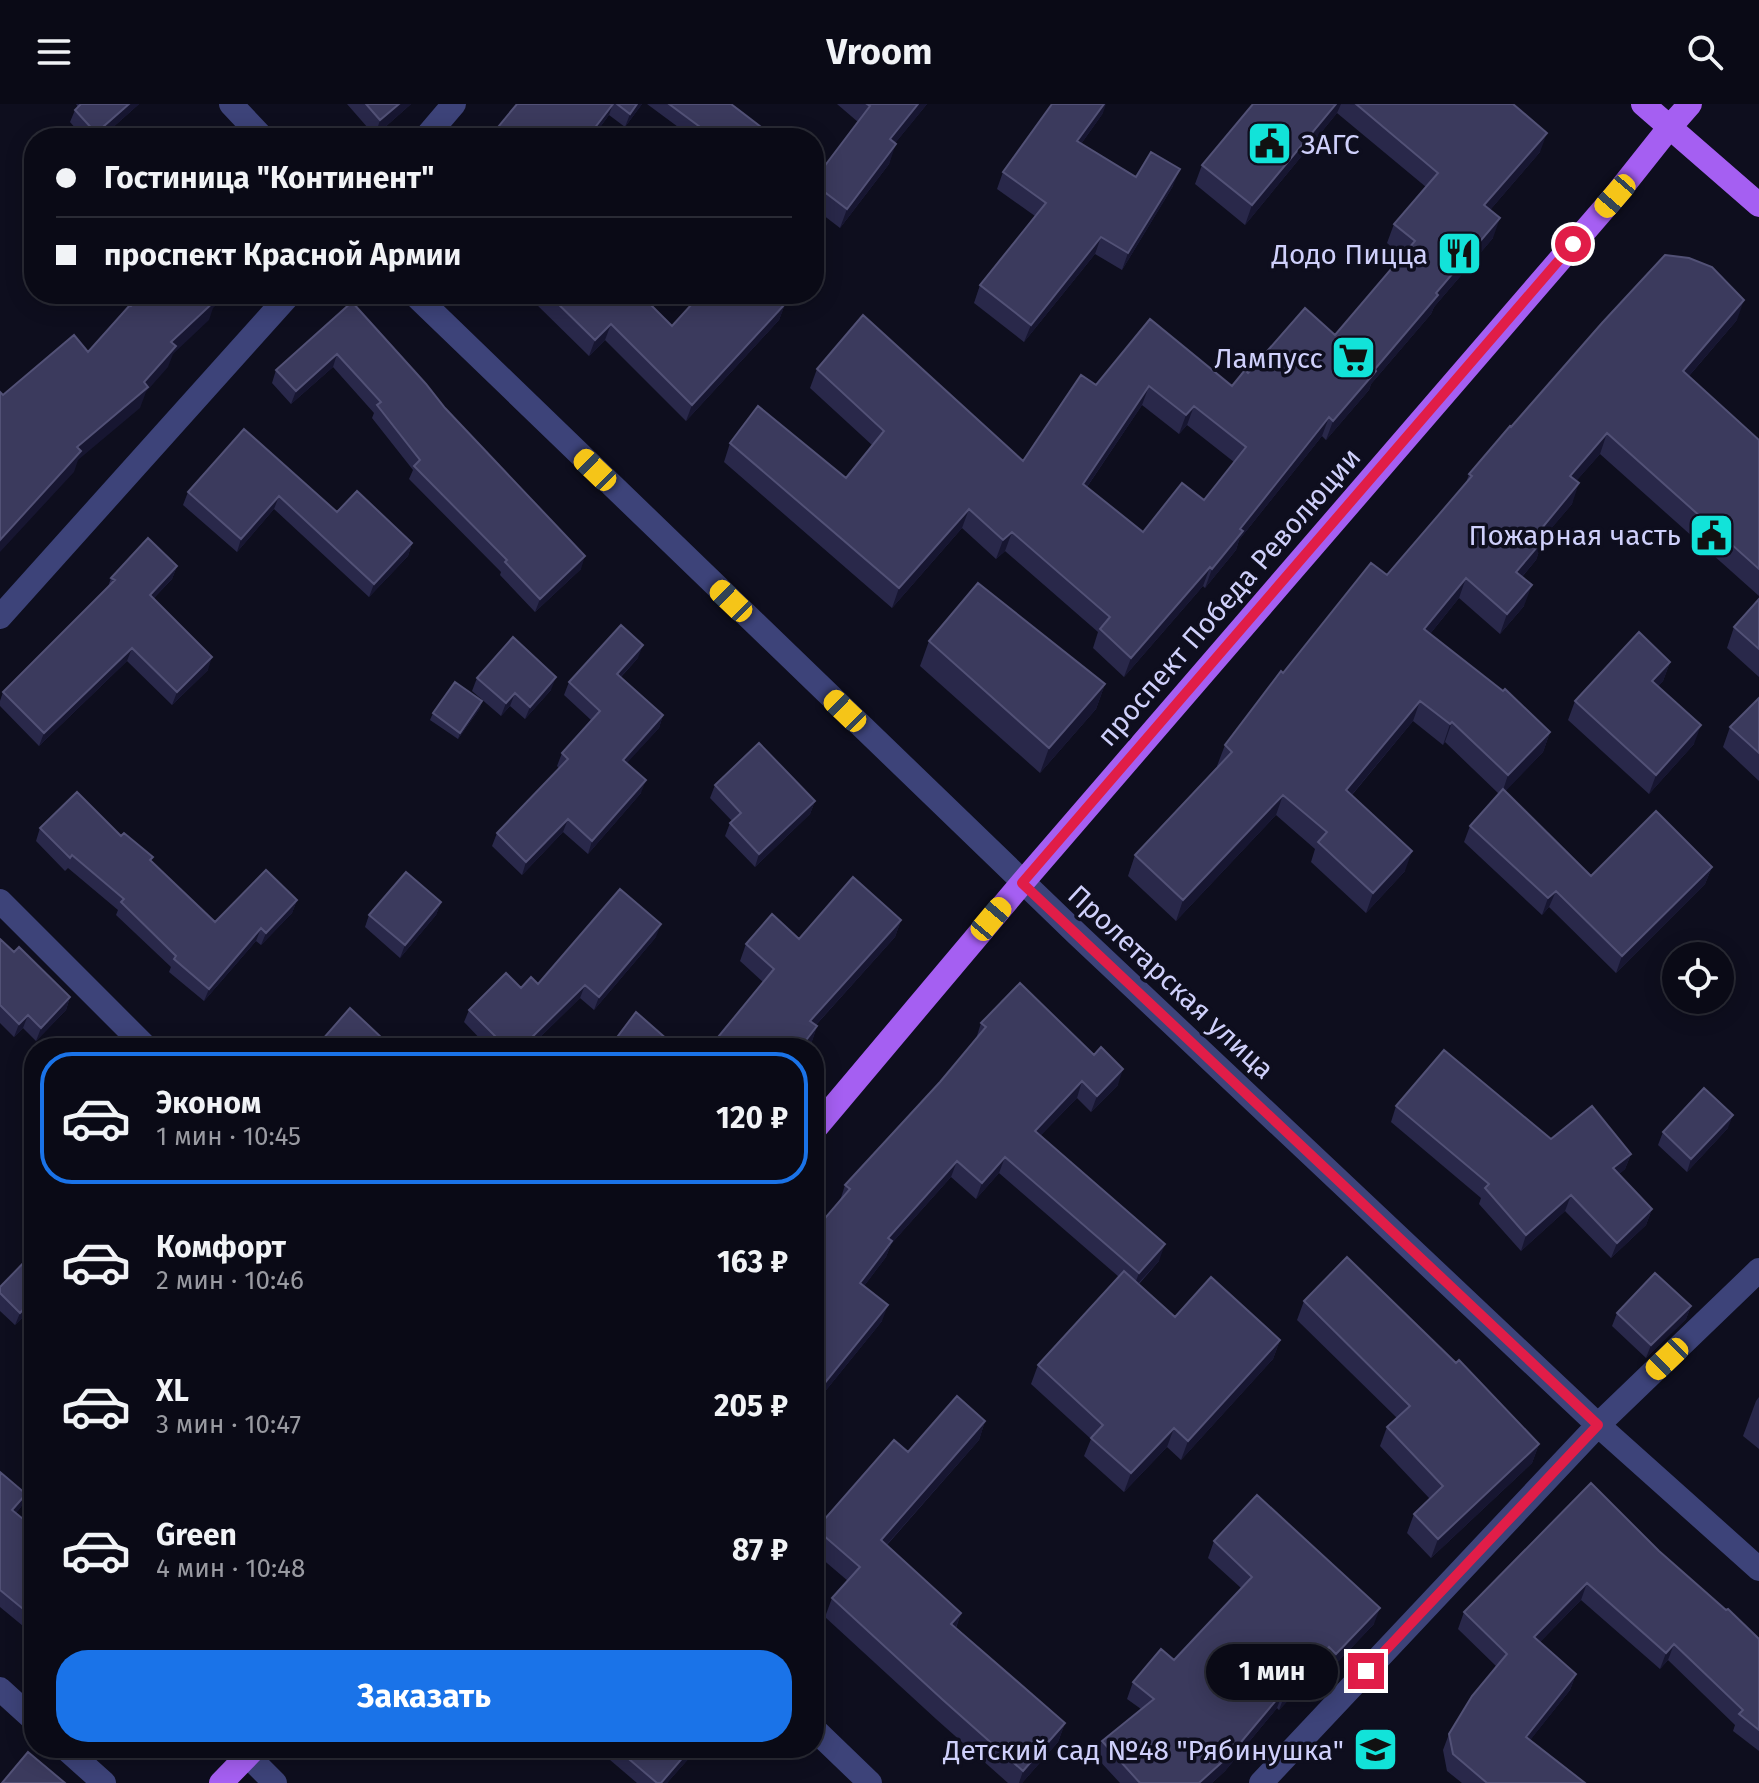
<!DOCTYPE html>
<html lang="ru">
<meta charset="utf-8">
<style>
body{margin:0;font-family:"Fira Sans",sans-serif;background:#13131f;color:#f1f3f6;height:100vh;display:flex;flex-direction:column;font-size:30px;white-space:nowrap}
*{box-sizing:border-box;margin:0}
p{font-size:26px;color:#999aa1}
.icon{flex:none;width:44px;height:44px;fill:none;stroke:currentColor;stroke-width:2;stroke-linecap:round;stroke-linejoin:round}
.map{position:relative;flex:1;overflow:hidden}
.details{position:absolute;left:24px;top:934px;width:800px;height:720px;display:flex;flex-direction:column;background:#0a0a16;border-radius:32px;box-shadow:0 4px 20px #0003,0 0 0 2px #2a2b35}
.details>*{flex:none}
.hud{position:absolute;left:24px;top:24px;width:800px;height:176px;border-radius:32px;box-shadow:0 4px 20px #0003,0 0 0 2px #2a2b35;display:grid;align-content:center;height:176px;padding:0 32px;background:#0a0a16}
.tools{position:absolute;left:1662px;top:838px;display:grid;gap:16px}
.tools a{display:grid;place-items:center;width:72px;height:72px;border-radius:50%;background:#0a0a16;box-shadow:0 4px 20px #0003,0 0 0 2px #2a2b35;font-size:40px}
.end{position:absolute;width:36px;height:36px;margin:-18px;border:10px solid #e11d48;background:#fff;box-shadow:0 0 0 4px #fff}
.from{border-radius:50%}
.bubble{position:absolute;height:56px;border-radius:28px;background:#0a0a16;box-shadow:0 4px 20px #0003,0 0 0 2px #2a2b35;font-size:26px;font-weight:700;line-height:56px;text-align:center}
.car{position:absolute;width:24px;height:48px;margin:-24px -12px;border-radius:10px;box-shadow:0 0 6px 2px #0007;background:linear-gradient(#f5c518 24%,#345 0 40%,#f5c518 0 76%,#345 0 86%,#f5c518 0)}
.hud b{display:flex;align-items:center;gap:28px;height:76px;font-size:30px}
.hud b+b{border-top:2px solid #2a2b35}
.hud i{width:20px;height:20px;background:#f1f3f6}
ul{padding:14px 0 0;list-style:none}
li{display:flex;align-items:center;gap:24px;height:132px;margin:0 16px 12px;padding:0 16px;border:4px solid transparent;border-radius:32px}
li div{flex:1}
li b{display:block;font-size:30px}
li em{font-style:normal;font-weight:700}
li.selected{border-color:#1a73e8}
li>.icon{width:72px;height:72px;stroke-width:1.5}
.cta{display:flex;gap:16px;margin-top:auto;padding:16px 32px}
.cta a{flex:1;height:92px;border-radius:32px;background:#1a73e8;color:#fff;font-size:32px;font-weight:700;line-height:92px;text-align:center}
header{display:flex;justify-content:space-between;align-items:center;height:104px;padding:0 32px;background:#0a0a16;font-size:36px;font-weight:700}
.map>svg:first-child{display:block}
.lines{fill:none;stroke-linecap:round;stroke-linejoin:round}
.minor{stroke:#3d4379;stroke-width:24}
.major{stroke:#a55ff2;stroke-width:24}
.wall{fill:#29284a;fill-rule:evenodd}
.shaded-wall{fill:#171631}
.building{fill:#3b3a5d;stroke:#525176;stroke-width:2;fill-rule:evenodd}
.route{stroke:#e11d48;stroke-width:10}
.labels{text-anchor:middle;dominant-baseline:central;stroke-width:7;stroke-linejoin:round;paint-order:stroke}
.poi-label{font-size:28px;fill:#cfd0fb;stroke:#0e0e1e;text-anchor:end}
.street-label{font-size:28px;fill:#cfd0fb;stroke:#0e0e1e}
</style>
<header><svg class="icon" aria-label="menu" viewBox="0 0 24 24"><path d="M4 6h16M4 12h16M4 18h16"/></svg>Vroom<svg class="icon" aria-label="search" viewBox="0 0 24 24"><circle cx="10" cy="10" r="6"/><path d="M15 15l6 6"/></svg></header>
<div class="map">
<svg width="1759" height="1679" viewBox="0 0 1759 1679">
<rect width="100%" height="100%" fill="#0e0e1e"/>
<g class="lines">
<path class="minor" d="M231 0 263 34
M425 34 454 0
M414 190 1076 829 1598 1321 1759 1465
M0 513 290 190
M0 797 147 944
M0 1585 34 1616
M814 1625 870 1679
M65 1644 104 1679
M248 1652 275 1679
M1261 1679 1598 1321 1759 1166"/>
<path class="major" d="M1643 0 1759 101
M814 1026 1022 779 1615 92 1669 24 1690 0
M221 1679 255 1644"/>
</g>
<path class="wall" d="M76 0H139L101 34H84L70 18 75 6 78 3Z
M347 0H411L375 32Z
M517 0H642L625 23 609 11 592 34 507 13Z
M647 0H731L761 23 757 34H693Z
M837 0H927L895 39 889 60 840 124 814 104V76L858 18Z
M1253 0H1513L1540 48 1490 106 1493 134 1434 203 1431 210 1371 280 1369 286 1326 336 1322 332 1239 436 1236 446 1205 484 1203 482 1124 573 1093 544 1098 528 1005 447 996 455 962 424 892 504 724 358 730 339 846 374 872 341 810 284 817 265 1023 357 1096 281 1232 282 1248 269 1335 231 1402 152 1387 139 1394 120 1426 83 1337 9 1245 121 1195 80 1202 61ZM1142 301 1179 330 1187 321 1234 358 1204 396 1143 428 1087 383Z
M1103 9 1081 40 1136 73 1173 82 1122 166 1095 150 1024 238 974 199 980 181 1035 112 997 85 1003 68Z
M537 190H640L672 222 785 200 779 216 686 317 605 236 589 252 534 198Z
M352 198 445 304 581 465 535 508 500 471 501 468 409 375 413 366 372 314 374 309 333 263 291 300 272 279 276 266Z
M1737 216 1689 272 1759 336V492L1600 350 1576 377 1572 400 1542 435 1543 436 1536 456 1522 473 1524 502 1500 530 1459 494 1430 530 1550 628 1543 648 1505 687 1591 772 1712 763 1705 780 1616 869 1549 803 1542 811 1464 738 1470 722 1499 690 1445 638 1443 641 1413 617 1352 691 1405 767 1366 809 1311 758 1315 745 1276 711 1176 817 1128 772 1135 751 1218 662H1217L1225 641 1283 569 1387 471 1466 379 1469 370 1511 323Z
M244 325 337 408 412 439 408 452 369 493 274 405 237 448 183 401 188 388Z
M177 462 172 475 154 494 208 566 172 601 127 557 39 642 0 602V597L3 588 108 483 111 474Z
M1759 495V573L1727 544 1734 523Z
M929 537 1105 580 1096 605 1040 669 920 562Z
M638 554 621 573 663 611 659 624 626 659 641 689 588 750 563 728 522 771 492 742 497 729 559 664 557 662 562 649 591 616 564 591 569 578Z
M1670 558 1663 577 1658 582 1694 640 1649 690 1568 616 1575 597Z
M477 574 551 586 525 615 510 602 501 612 472 587Z
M1759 594V677L1723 643 1730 623Z
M480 604 458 635 430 616 433 609Z
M715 681 815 697 810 710 755 763 725 732 730 719 732 717 710 694Z
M40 724 121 732 151 757 215 818 297 796 292 809 261 841 256 837 204 897 169 868 171 863 116 811 118 806 68 764 65 767 36 737Z
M441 798 436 811 400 854 365 823 369 811Z
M901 816 895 833 816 921 817 922 811 940 763 878 740 857 746 840 799 835Z
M656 833 594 906 580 894 529 944H489L464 918 469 906 521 884 538 880Z
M0 835 14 848 70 893 66 906 36 937 23 924 14 933 0 919Z
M981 919 1118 981 1091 1008 1077 994 1040 1032 1159 1157 1139 1180 1175 1213 1280 1236 1273 1255 1181 1356 1167 1343 1124 1388 1084 1352 1091 1335 1031 1280 1038 1261 1119 1173 999 1069 976 1095 951 1073 891 1140 886 1153 864 1182 882 1217 814 1301V1127L840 1097 845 1081 940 978 976 935Z
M1396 1002 1551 1035 1631 1050 1625 1065 1619 1070 1652 1105 1646 1121 1611 1154 1565 1107 1521 1147 1479 1100 1481 1094 1391 1018Z
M1728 1024 1687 1068 1658 1041 1663 1028Z
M0 1183 34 1202 15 1221 0 1207Z
M1304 1197 1539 1340 1532 1359 1431 1454 1407 1429 1414 1410 1430 1395 1380 1342 1387 1323 1397 1314 1297 1216Z
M1691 1202 1686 1215 1646 1254 1612 1222 1617 1209Z
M1759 1293V1345L1743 1332 1756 1297Z
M985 1317 979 1336 887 1441 961 1509 956 1524 1065 1619 1058 1638 1022 1679H1008L936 1615 825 1513 832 1494 848 1477 814 1448V1431L816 1425 908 1348Z
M0 1368 26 1390 21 1403 16 1409 34 1424V1522L29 1527 0 1503Z
M1214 1437 1374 1520 1330 1566 1323 1559 1279 1606 1277 1604 1225 1667 1212 1679H1120L1096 1653 1102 1637 1141 1605 1127 1595 1133 1578 1174 1556 1241 1484 1208 1454Z
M1659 1447 1759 1535V1647L1733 1627 1735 1621 1668 1556 1660 1565 1581 1496 1540 1538 1576 1570 1570 1586 1530 1636 1585 1679H1462L1447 1667 1443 1646 1449 1630 1496 1562 1458 1525 1464 1508Z
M596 1644H693L690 1653 667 1679H637Z"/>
<path class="shaded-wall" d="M129 0H139L101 34H94L96 29Z
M399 0H411L375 32 380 16Z
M613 0 609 11 592 34H587Z
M637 0H642L625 23 630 10Z
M918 0H927L883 54 890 35Z
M1104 0H1106L1103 9 1071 54 1077 37Z
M1336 0H1341L1337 9 1245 121 1252 101Z
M1547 29 1540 48 1478 120 1484 101Z
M896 40 889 60 840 124 847 105Z
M1180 65 1173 82 1122 166 1128 149Z
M1500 114 1493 134 1434 203 1431 210 1371 280 1369 286 1326 336 1333 317 1436 189Z
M1101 133 1095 150 1024 238 1031 221Z
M212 190H229L213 204 209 216 173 250 168 263 146 288 140 304 78 356 74 368 0 448V436L77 343 144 278 171 238Z
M1744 196 1737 216 1675 288 1683 267Z
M785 200 779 216 686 317 692 301Z
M611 220 605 236 589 252 595 236Z
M337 250 333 263 291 300 296 287Z
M1149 282 1142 301 1076 399 1083 380Z
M1194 302 1187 321 1179 330 1186 311Z
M1329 313 1322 332 1239 436 1236 446 1205 484 1212 465 1240 425Z
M1607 329 1600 350 1563 392 1570 372Z
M1579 379 1572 400 1529 451 1537 430Z
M279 392 274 405 237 448 241 435Z
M969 405 962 424 892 504 899 484Z
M1012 428 1005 447 996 455 1003 436Z
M1543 436 1536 456 1509 488 1516 468Z
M412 439 408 452 369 493 374 480Z
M585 452 581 465 535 508 540 495Z
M177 462 172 475 145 503 150 491Z
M1210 463 1203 482 1124 573 1131 554Z
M1466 474 1459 494 1417 546 1424 525Z
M1532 481 1524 502 1500 530 1507 510Z
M643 541 638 554 612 582 617 570Z
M132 544 127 557 39 642 44 629Z
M212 553 208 566 172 601 177 588Z
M1670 558 1663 577 1645 596 1652 577Z
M556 573 551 586 525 615 530 603Z
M1105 580 1096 605 1040 669 1049 644Z
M515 589 510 602 501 612 506 599Z
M482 597 480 604 458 635 460 629Z
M1420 597 1413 617 1339 706 1346 686Z
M663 611 659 624 618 669 623 656Z
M1452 618 1445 638 1443 641 1450 620Z
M1701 621 1694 640 1649 690 1656 671Z
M1550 628 1543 648 1501 692 1508 671Z
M646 676 641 689 588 750 592 737Z
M1283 691 1276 711 1176 817 1183 796Z
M815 697 810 710 755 763 759 750Z
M568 715 563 728 522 771 526 758Z
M1412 747 1405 767 1366 809 1373 789Z
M1712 763 1705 780 1616 869 1622 852Z
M1556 787 1549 803 1542 811 1548 794Z
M297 796 292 809 261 841 266 829Z
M441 798 436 811 400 854 405 841Z
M901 816 895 833 804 934 810 917Z
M661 820 656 833 594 906 599 893Z
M261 824 256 837 204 897 209 885Z
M585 881 580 894 529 944H521Z
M70 893 66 906 36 937 41 924Z
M28 911 23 924 14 933 19 920Z
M817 922 811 940 807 944H800Z
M382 934 379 944H373Z
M1123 965 1118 981 1091 1008 1097 992Z
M1082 977 1077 994 1029 1043 1035 1027Z
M1733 1011 1728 1024 1687 1068 1691 1055Z
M1631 1050 1625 1065 1607 1080 1613 1064Z
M1005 1053 999 1069 976 1095 982 1079Z
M957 1057 951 1073 891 1140 886 1153 854 1195 860 1179 888 1134Z
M1571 1091 1565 1107 1521 1147 1526 1131Z
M1652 1105 1646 1121 1611 1154 1617 1139Z
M1165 1140 1159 1157 1133 1185 1139 1169Z
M34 1194V1202L15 1221 20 1209Z
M888 1201 882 1217 814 1301 820 1285Z
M1691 1202 1686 1215 1646 1254 1651 1241Z
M1280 1236 1273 1255 1181 1356 1188 1337Z
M985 1317 979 1336 874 1455 881 1436Z
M1174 1324 1167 1343 1124 1388 1131 1369Z
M1539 1340 1532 1359 1431 1454 1438 1435Z
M26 1390 21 1403 8 1419 12 1406Z
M1587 1479 1581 1496 1528 1550 1534 1533Z
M1380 1504 1374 1520 1330 1566 1336 1550Z
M961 1509 954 1528 951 1520Z
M1674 1540 1668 1556 1660 1565 1666 1549Z
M1329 1543 1323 1559 1279 1606 1285 1590Z
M1576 1570 1570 1586 1520 1649 1526 1633Z
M1283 1588 1277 1604 1225 1667 1212 1679H1199Z
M1065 1619 1058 1638 1022 1679H1019L1023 1667Z
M691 1644H693L690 1653 667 1679H661Z"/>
<path class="building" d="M81 0H129L96 29 75 6Z
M366 0H399L380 16Z
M517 0H613L587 34H489Z
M617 0H637L630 10Z
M669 0H731L761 23 753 34H715Z
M867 0H918L890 35 896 40 847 105 814 80V76L870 2Z
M1052 0H1104L1077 37 1136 73 1151 48 1180 65 1128 149 1101 133 1031 221 980 181 1046 99 1003 68Z
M1253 0H1336L1252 101 1202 61Z
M1356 0H1513L1547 29 1484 101 1500 114 1436 189 1438 191 1375 265 1376 267 1333 317 1329 313 1240 425 1243 427 1212 465 1210 463 1131 554 1100 525 1110 513 1012 428 1003 436 969 405 899 484 730 339 758 302 846 374 884 327 817 265 863 211 1023 357 1081 271 1096 281 1150 215 1232 282 1245 266 1248 269 1305 204 1335 231 1415 137 1394 120 1438 69ZM1149 282 1186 311 1194 302 1246 343 1204 396 1182 379 1143 428 1083 380Z
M1665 151 1689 154 1712 163 1744 196 1683 267 1759 336V465L1607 329 1570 372 1579 379 1537 430 1543 436 1516 468 1532 481 1507 510 1466 474 1424 525 1503 587 1505 585 1550 628 1508 671 1452 618 1450 620 1420 597 1346 686 1412 747 1373 789 1318 738 1327 728 1283 691 1183 796 1135 751 1232 648 1225 641 1281 567 1283 569 1371 459 1387 471 1472 372 1469 370 1510 322 1511 323 1602 219Z
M144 190H213L217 195 171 238 176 242 144 278 148 283 77 343 81 347 0 436V288L3 291 74 231 88 248 130 201 131 202Z
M548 190H640L672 222 701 190H775L785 200 692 301 611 220 595 236Z
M352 198 426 280 445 304 585 452 540 495 505 458 507 456 414 362 420 356 377 301 381 298 337 250 296 287 276 266Z
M244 325 337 408 357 387 412 439 374 480 279 392 241 435 188 388Z
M148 434 177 462 150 491 212 553 177 588 132 544 44 629 3 588 115 476 111 474Z
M978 479 1105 580 1049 644 929 537Z
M1759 495V545L1734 523Z
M621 521 643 541 617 570 663 611 623 656 646 676 592 737 568 715 526 758 497 729 568 655 562 649 600 607 569 578Z
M1639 528 1670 558 1652 577 1701 621 1656 671 1575 597Z
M513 533 556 573 530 603 515 589 506 599 477 574Z
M455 578 482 597 460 629 433 609Z
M1759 594V649L1730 623Z
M759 639 815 697 759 750 730 719 741 709 715 681Z
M1503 685 1591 772 1656 707 1712 763 1622 852 1556 787 1548 794 1470 722Z
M77 688 121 732 124 729 153 753 150 756 215 818 266 766 297 796 266 829 261 824 209 885 174 855 176 852 121 798 124 795 72 751 70 754 40 724Z
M406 768 441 798 405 841 369 811Z
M853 773 901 816 810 917 817 922 800 944H709L774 865 746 840 772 810 799 835Z
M620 785 661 820 599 893 585 881 521 944H507L469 906 506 869 521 884 531 873 538 880Z
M0 835 14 848 19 843 70 893 41 924 28 911 19 920 0 901Z
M1020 879 1094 951 1101 943 1123 965 1097 992 1082 977 1035 1027 1165 1140 1139 1169 1005 1053 982 1079 957 1057 888 1134 892 1137 860 1179 888 1201 820 1285 814 1281V1127L850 1085 845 1081 940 978 986 923 981 919Z
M350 904 382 934 373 944H315Z
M636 908 677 944H609Z
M1444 946 1551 1035 1592 1002 1631 1050 1613 1064 1652 1105 1617 1139 1571 1091 1526 1131 1485 1084 1489 1080 1396 1002Z
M1704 984 1733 1011 1691 1055 1663 1028Z
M34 1148V1194L20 1209 0 1189V1183Z
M1347 1153 1456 1259 1459 1256 1539 1340 1438 1435 1414 1410 1443 1382 1387 1323 1410 1302 1304 1197Z
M1124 1167 1175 1213 1211 1173 1280 1236 1188 1337 1174 1324 1131 1369 1091 1334 1103 1321 1038 1261Z
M1655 1169 1691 1202 1651 1241 1617 1209Z
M957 1292 985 1317 881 1436 961 1509 951 1520 1065 1619 1023 1667 943 1596 832 1494 860 1463 816 1425 894 1336 908 1348Z
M0 1368 26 1390 12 1406 34 1424V1514L0 1486Z
M1591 1379 1659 1447 1726 1506 1728 1505 1759 1535V1626L1739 1610 1743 1606 1674 1540 1666 1549 1587 1479 1534 1533 1576 1570 1526 1633 1585 1679H1487L1453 1650 1449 1630 1472 1592 1507 1550 1464 1508Z
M1257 1391 1380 1504 1336 1550 1329 1543 1285 1590 1283 1588 1231 1650 1199 1679H1140L1102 1637 1154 1595 1133 1578 1161 1545 1174 1556 1252 1473 1214 1437Z
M616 1644H691L661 1679H657Z
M28 1648 65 1679H2Z"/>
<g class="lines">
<path class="route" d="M1366 1567 1598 1321 1022 779 1573 140"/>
</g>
<defs>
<symbol id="civic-square" viewBox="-11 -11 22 22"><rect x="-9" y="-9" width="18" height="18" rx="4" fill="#12e3d9" stroke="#0e0e1e"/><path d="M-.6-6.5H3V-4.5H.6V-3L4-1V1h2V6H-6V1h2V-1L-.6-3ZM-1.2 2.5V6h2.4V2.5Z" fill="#111"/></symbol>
<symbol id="restaurant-square" viewBox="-11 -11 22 22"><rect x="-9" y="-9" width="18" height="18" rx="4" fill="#12e3d9" stroke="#0e0e1e"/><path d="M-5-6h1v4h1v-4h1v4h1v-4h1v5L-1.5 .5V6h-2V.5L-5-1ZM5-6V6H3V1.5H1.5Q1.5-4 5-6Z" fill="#111"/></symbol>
<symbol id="supermarket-square" viewBox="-11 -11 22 22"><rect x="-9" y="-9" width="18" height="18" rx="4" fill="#12e3d9" stroke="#0e0e1e"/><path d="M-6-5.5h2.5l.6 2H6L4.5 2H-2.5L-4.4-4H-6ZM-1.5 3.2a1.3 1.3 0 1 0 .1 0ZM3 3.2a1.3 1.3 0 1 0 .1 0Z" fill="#111"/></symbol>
<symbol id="school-square" viewBox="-11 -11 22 22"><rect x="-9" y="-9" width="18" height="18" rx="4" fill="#12e3d9" stroke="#0e0e1e"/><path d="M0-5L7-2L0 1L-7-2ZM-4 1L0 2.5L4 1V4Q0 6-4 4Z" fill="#111"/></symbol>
</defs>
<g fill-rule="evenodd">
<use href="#civic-square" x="1244" y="14" width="51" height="51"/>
<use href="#restaurant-square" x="1434" y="124" width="51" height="51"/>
<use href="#supermarket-square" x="1328" y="228" width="51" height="51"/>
<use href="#civic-square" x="1686" y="406" width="51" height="51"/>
<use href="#school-square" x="1350" y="1620" width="51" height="51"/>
</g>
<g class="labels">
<g class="poi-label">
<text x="1301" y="40" text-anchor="start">ЗАГС</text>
<text x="1428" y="150">Додо Пицца</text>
<text x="1323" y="254">Лампусс</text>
<text x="1681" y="431">Пожарная часть</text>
<text x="1344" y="1646">Детский сад №48 "Рябинушка"</text>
</g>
<g class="street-label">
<text transform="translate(1229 493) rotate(-49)">проспект Победа Революции</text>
<text transform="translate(1171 878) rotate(43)">Пролетарская улица</text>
</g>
</g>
</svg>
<div class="tools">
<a><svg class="icon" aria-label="locate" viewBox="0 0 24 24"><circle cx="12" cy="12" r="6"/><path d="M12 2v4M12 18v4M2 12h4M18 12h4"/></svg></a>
</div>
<i class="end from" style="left:1573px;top:140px"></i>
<i class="end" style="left:1366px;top:1567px"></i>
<div class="bubble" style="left:1206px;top:1540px;width:132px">1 мин</div>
<i class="car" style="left:1615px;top:92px;rotate:221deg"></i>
<i class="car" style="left:595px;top:366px;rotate:314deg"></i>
<i class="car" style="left:731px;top:497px;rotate:314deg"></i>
<i class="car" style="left:845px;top:607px;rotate:314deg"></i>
<i class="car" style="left:991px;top:815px;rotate:40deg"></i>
<i class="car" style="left:1667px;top:1255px;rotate:226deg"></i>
<div class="hud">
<b><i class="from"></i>Гостиница &quot;Континент&quot;</b>
<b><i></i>проспект Красной Армии</b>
</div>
<section class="details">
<ul>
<li class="selected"><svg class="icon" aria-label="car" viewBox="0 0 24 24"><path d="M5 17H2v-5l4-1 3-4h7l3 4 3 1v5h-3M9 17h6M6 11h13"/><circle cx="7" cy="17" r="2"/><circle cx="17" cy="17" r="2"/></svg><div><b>Эконом</b><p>1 мин · 10:45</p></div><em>120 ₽</em></li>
<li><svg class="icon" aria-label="car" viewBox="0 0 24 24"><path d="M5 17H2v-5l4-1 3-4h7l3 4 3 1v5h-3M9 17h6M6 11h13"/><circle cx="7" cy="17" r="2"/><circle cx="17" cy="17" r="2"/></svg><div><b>Комфорт</b><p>2 мин · 10:46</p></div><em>163 ₽</em></li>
<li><svg class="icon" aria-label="car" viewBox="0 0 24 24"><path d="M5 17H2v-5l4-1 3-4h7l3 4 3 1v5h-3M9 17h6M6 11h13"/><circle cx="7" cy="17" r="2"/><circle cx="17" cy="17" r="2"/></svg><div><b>XL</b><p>3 мин · 10:47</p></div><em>205 ₽</em></li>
<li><svg class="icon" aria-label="car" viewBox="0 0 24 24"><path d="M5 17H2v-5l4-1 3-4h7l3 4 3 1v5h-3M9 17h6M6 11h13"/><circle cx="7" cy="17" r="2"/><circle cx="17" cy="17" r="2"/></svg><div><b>Green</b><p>4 мин · 10:48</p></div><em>87 ₽</em></li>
</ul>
<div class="cta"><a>Заказать</a></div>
</section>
</div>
